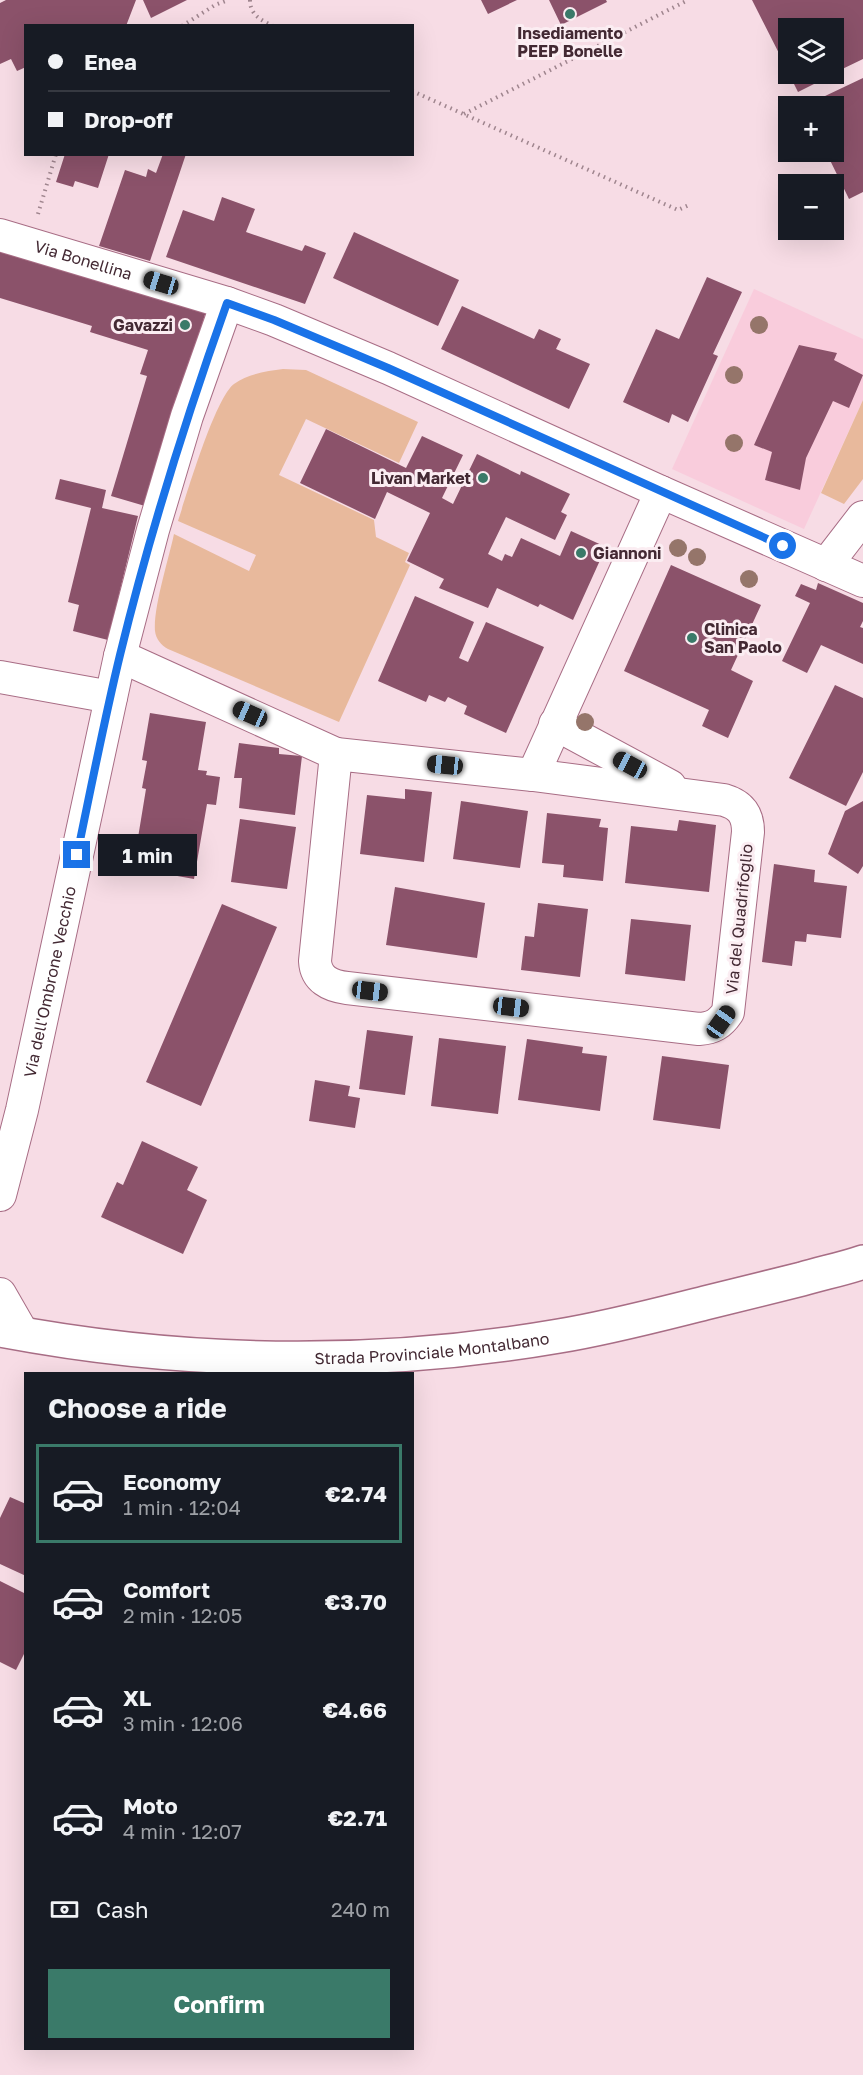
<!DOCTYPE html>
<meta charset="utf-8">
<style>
body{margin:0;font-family:"Golos Text",sans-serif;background:#242831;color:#f1f3f6;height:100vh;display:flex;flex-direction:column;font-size:22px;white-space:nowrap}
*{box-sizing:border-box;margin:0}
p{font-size:20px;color:#9ea1a6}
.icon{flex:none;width:33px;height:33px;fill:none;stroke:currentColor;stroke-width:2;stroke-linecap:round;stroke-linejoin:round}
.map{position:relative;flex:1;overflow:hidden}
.panel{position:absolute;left:24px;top:1372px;width:390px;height:678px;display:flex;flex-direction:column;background:#171b24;border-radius:0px;box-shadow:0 6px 24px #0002}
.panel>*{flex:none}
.banner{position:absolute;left:24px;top:24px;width:390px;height:132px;border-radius:0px;box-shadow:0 6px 24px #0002;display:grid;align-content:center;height:132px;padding:0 24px;background:#171b24}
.fabs{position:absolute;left:778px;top:18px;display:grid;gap:12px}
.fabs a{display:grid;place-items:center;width:66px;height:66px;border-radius:0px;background:#171b24;box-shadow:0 6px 24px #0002;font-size:30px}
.end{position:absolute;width:27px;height:27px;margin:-14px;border:8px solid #1a73e8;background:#fff;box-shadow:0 0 0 3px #fff}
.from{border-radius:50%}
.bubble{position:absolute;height:42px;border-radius:0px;background:#171b24;box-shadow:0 6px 24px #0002;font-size:20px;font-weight:700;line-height:42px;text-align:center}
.car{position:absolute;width:18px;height:36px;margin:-18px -9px;border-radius:8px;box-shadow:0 0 4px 2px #0007;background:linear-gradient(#222 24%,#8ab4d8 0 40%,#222 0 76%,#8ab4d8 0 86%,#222 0)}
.banner b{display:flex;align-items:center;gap:21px;height:57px;font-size:22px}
.banner b+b{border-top:2px solid #363941}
.banner i{width:15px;height:15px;background:#f1f3f6}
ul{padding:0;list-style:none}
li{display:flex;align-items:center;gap:18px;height:99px;margin:0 12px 9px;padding:0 12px;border:3px solid transparent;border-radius:0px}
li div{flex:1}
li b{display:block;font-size:22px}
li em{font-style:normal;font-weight:700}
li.selected{border-color:#3a7a69}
li>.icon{width:54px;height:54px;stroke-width:1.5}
h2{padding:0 24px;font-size:27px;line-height:72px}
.pay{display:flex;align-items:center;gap:15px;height:66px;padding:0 24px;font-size:22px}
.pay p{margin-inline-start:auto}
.button{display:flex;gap:12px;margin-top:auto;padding:12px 24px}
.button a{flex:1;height:69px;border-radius:0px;background:#3a7a69;color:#fff;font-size:24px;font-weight:700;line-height:69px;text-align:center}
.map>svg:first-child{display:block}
.built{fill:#f9ccdc}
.green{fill:#e8b99c}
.building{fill:#8b526a}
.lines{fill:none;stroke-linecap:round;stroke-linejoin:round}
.minor-casing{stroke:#a86d85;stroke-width:34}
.secondary-casing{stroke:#a86d85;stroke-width:36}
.path{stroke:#9f858e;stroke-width:4;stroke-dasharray:1.5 4.5;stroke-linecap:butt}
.minor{stroke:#fff;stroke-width:32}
.secondary{stroke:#fff;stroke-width:33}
.tree{fill:#95756a}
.route{stroke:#1a73e8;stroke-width:8}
.poi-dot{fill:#3a7a69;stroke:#fbedf2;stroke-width:2}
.labels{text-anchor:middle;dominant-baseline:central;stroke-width:6;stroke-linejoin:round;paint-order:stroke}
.poi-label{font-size:16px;font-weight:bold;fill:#432933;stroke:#fbedf2;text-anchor:end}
.street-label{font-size:16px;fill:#432933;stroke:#fbedf2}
</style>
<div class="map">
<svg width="863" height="2075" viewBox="0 0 863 2075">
<rect width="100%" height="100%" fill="#f7dce5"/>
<path class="built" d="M754 289 863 339V400L804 529 672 469Z"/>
<path class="green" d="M283 369 306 370 418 422 399 463 306 419 279 475 374 520 376 537 409 553 405 562 410 565 339 722 168 649C161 645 156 639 155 631 153 608 169 558 174 534L249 571 256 555 178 521C187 494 215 398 234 384 248 374 267 371 283 369Z
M863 400V479L844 504 821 493Z"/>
<path class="building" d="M6 0H136L126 26H26V67L17 71 11 59 0 64V3Z
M143 0H187L151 18Z
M481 0H517L488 14Z
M549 0H606L607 2 561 25Z
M752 0H863V59L834 73V28H789V73Z
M789 74H834L798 92Z
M863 78V192L849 199 826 152H834V106H804Z
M65 154H109L98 188 75 181 73 187 56 182Z
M163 154H186L150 261 99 246 125 170 146 177 148 169 156 173Z
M222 197 255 209 246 232 302 251 305 245 326 253 305 304 166 257 183 210 214 221Z
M354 232 459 280 438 326 333 278Z
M0 246 207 308 183 387 181 386 145 506 111 496 147 376 140 374 148 350 90 332 92 326 0 298Z
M707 277 742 292 713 354 718 356 688 422 672 414 669 423 623 402 656 329 679 339Z
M462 306 534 339 539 329 561 339 556 349 590 364 569 409 441 349Z
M799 345 837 353 834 360 863 375 849 408 833 401 806 458 800 490 765 480 772 452 754 445Z
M326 429 406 468 422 436 463 455 442 498 453 504 477 454 520 475 521 471 570 494 561 512 567 515 555 540 506 517 488 554 502 561 505 554 512 557 521 538 560 556 571 531 606 547 573 620 540 604 538 607 497 588 488 608 439 588 444 579 407 561 430 513 387 492 375 519 300 483Z
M60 479 106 490 102 508 138 516 108 640 73 631 79 605 68 602 91 508 55 499Z
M671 565 761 605 731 670 753 681 728 738 702 726 709 710 624 671Z
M818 583 863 603V621L860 627 863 628V664L821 645 807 673 782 661 810 603 795 596 801 584 816 590Z
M415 596 474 622 459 658 468 662 486 622 544 647 506 733 464 714 467 706 448 697 445 702 429 695 426 702 378 681Z
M835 685 863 698V772L846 806 789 778Z
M150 713 206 722 198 770 207 771 206 775 220 777 216 805 207 804 194 879 133 868 146 789 142 788 147 761 142 760Z
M239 743 279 748V754L302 756 295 815 239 808 242 778H234Z
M405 789 432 792 424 862 360 854 367 795 405 799Z
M461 801 528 811 520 868 453 859Z
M863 801V866L858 874 828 854 845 811Z
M547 813 601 819 599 827 608 828 603 881 563 877 564 865 542 863Z
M240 819 296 827 287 889 231 882Z
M679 820 716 825 709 892 625 883 631 826 677 831Z
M774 864 815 870 814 882 847 886 841 938 807 934 806 942 795 941 792 966 762 962Z
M395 887 485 903 477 958 386 945Z
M538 903 588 909 580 977 521 970 525 936 534 937Z
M222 904 277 927 201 1106 146 1082Z
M631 919 691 925 685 981 625 974Z
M367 1030 413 1036 405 1095 359 1089Z
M439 1038 506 1046 498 1114 431 1106Z
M527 1039 583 1047 582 1053 607 1056 600 1111 518 1100Z
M662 1056 729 1065 720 1129 653 1120Z
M315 1080 350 1086 348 1096 360 1098 355 1128 309 1121Z
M142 1141 198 1167 187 1190 207 1200 183 1254 101 1217 117 1182 123 1185Z
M10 1497 26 1504V1576L0 1564V1518Z
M0 1581 26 1594V1650L16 1670 0 1662Z"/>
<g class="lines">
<defs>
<g id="minor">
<path id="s1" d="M0 235 227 303 274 320 388 368 661 492 863 581"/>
<path d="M826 565 863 517"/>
<path d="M120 656 336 754"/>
<path d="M0 677 111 697"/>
<path d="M555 724 670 786"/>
<path d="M336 754 533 775 724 800C741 805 748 814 748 832L728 1012C720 1024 713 1028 699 1029L347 988C330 986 316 979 315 961Z"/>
<path d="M533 775 661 492"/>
<path id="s2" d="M0 1195 22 1110 120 656 153 530 187 416 227 303"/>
<path d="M0 1294 23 1334"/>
</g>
<g id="secondary">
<path id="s3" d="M0 1330C185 1365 373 1368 559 1336 608 1328 657 1315 705 1303 737 1295 769 1287 802 1279 822 1273 843 1269 863 1262"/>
</g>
</defs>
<use href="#minor" class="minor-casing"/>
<use href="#secondary" class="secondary-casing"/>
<path class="path" d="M250 0C250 15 261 20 273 26
M182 26 215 5 228 0
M412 91 678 210 689 205
M464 114 688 0
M38 214 56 154"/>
<use href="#minor" class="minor"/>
<use href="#secondary" class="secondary"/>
</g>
<g class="tree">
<circle cx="759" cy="325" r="9"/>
<circle cx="734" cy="375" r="9"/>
<circle cx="734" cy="443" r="9"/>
<circle cx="678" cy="548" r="9"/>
<circle cx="697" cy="557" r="9"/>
<circle cx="749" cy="579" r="9"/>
<circle cx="585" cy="722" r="9"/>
</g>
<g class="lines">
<path class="route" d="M77 855C91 788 104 721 120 655 149 536 186 418 227 303L274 320 388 368 783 546"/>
</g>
<g class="poi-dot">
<circle cx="570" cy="14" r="6"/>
<circle cx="185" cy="325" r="6"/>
<circle cx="483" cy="478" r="6"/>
<circle cx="581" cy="553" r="6"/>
<circle cx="692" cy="638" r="6"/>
</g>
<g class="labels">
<g class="poi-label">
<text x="570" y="33" text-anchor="middle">Insediamento<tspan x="570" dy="18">PEEP Bonelle</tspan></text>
<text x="173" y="325">Gavazzi</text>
<text x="471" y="478">Livan Market</text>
<text x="593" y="553" text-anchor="start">Giannoni</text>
<text x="704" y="629" text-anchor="start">Clinica<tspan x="704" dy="18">San Paolo</tspan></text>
</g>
<g class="street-label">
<text stroke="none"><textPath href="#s1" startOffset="87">Via Bonellina</textPath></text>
<text transform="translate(739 919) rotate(-84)">Via del Quadrifoglio</text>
<text stroke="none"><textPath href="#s2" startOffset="219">Via dell'Ombrone Vecchio</textPath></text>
<text stroke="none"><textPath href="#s3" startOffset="434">Strada Provinciale Montalbano</textPath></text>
</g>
</g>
</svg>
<div class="fabs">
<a><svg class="icon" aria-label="layers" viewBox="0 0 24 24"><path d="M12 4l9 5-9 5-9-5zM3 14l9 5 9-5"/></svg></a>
<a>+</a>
<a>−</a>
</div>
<i class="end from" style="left:783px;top:546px"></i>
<i class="end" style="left:77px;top:855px"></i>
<div class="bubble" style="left:98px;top:834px;width:99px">1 min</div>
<i class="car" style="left:161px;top:283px;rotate:287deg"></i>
<i class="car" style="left:250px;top:714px;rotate:294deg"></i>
<i class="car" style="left:445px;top:765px;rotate:276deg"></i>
<i class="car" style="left:630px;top:765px;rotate:298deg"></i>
<i class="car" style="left:370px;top:991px;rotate:97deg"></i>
<i class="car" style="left:511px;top:1007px;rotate:97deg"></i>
<i class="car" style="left:721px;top:1022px;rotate:35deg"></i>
<div class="banner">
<b><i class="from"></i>Enea</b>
<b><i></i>Drop-off</b>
</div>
<section class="panel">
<h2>Choose a ride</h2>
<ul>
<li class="selected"><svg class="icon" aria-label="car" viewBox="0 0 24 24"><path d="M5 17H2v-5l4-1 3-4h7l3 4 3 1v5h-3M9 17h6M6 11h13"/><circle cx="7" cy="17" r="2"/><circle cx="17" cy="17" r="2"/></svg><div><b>Economy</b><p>1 min · 12:04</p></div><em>€2.74</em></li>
<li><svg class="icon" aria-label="car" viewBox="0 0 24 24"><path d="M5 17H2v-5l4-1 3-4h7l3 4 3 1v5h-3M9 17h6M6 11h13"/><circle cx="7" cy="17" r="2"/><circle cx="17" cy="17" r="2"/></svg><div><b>Comfort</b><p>2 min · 12:05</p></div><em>€3.70</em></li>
<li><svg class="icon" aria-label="car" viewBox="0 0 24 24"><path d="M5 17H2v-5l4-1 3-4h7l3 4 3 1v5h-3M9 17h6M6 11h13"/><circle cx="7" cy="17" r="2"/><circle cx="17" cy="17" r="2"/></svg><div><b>XL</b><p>3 min · 12:06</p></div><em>€4.66</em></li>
<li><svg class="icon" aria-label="car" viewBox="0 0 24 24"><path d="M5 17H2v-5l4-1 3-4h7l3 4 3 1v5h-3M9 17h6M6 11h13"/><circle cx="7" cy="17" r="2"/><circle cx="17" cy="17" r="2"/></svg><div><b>Moto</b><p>4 min · 12:07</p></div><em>€2.71</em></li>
</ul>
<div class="pay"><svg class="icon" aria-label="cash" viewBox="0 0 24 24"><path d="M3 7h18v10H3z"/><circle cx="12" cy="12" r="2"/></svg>Cash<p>240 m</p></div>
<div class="button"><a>Confirm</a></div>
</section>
</div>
